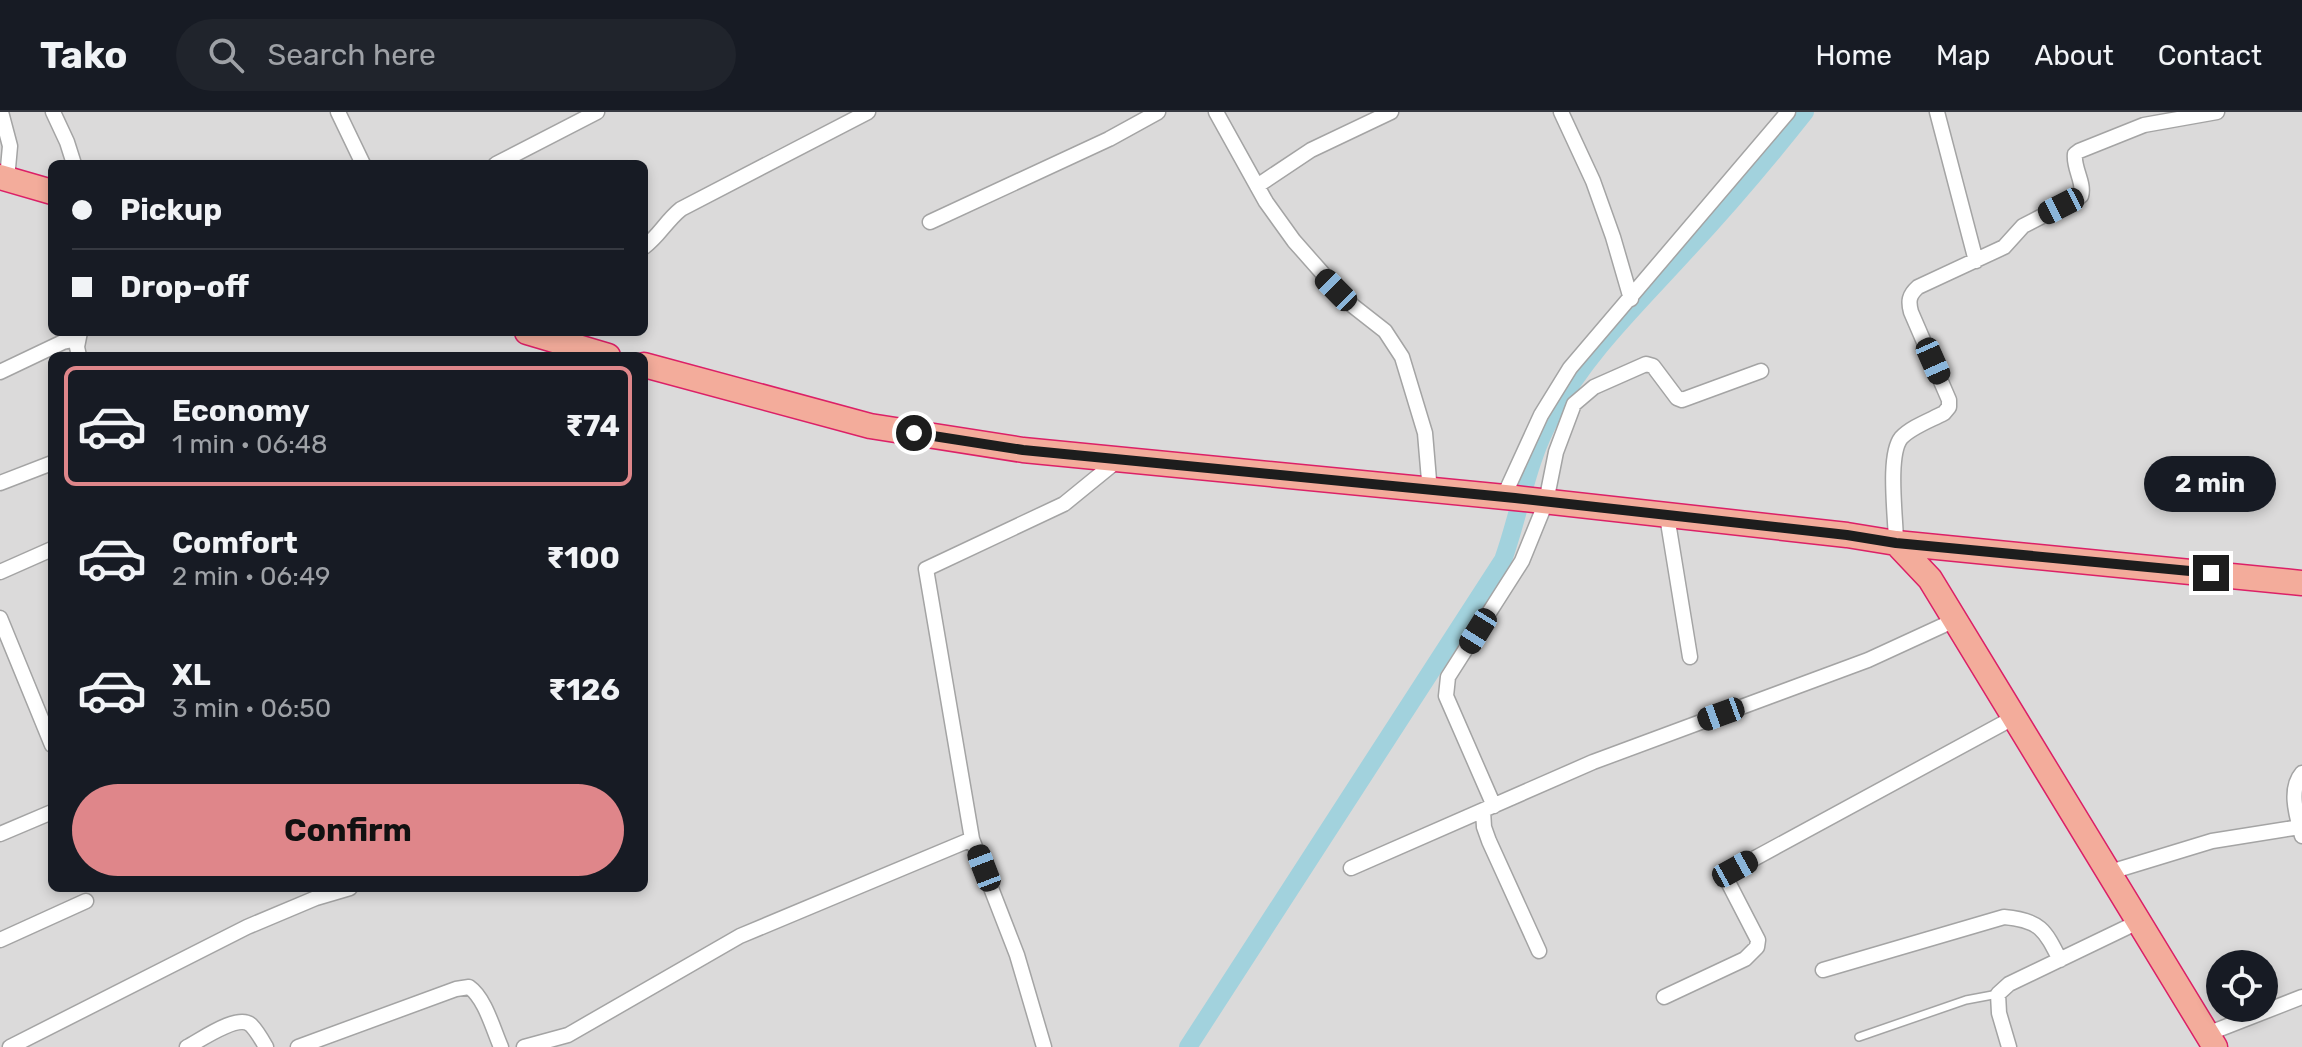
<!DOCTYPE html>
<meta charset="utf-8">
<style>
body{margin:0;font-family:Rubik,sans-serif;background:#20242c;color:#f1f3f6;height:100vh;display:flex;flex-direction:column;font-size:30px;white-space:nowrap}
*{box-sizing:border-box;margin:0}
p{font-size:26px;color:#9ea1a6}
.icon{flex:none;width:44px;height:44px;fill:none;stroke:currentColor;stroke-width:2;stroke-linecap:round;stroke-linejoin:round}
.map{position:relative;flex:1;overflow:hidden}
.details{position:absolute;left:48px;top:240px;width:600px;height:540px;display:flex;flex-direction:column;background:#171b24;border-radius:12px;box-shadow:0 4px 12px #0003}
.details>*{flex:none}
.banner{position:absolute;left:48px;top:48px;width:600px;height:176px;border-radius:12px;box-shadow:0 4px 12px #0003;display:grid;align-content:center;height:176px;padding:0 24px;background:#171b24}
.tools{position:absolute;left:2206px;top:838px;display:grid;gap:16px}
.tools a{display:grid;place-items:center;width:72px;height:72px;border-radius:50%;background:#171b24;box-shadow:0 4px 12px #0003;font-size:40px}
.end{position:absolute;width:36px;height:36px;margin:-18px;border:10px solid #1d1d1d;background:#fff;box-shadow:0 0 0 4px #fff}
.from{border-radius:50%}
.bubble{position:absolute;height:56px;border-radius:28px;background:#171b24;box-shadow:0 4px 12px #0003;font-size:26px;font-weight:700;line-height:56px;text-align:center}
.car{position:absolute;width:24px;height:48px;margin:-24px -12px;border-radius:10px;box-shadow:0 0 6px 2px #0007;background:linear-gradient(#222 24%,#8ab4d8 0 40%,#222 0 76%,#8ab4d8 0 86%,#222 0)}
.banner b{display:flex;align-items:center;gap:28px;height:76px;font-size:30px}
.banner b+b{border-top:2px solid #363941}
.banner i{width:20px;height:20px;background:#f1f3f6}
ul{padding:14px 0 0;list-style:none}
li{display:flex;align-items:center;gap:24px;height:120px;margin:0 16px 12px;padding:0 8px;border:4px solid transparent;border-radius:12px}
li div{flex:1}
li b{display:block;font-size:30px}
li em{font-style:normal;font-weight:700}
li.current{border-color:#df868a}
li>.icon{width:72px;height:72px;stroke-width:1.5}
.cta{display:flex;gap:16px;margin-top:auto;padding:16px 24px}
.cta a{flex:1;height:92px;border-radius:48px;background:#df868a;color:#111;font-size:32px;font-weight:700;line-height:92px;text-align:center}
header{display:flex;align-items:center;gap:48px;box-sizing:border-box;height:112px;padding:0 40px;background:#171b24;border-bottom:2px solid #363941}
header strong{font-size:38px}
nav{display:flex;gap:44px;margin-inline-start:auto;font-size:28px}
.search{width:560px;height:72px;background:#20242c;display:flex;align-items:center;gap:20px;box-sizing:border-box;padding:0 28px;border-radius:44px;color:#9ea1a6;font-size:30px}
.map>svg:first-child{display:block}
.residential{fill:#dbdada;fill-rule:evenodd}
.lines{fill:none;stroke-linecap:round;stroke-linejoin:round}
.canal{stroke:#a2d2dd;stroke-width:18}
.service-casing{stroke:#a4a4a4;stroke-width:10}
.minor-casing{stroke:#a4a4a4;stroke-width:17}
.trunk-casing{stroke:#dc2067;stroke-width:27}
.service{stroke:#fff;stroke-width:7}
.minor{stroke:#fff;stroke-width:14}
.trunk{stroke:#f3ac9b;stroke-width:24}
.route{stroke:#1d1d1d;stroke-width:10}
</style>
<header>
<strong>Tako</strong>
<div class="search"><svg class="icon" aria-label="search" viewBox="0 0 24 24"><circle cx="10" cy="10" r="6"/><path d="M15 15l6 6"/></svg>Search here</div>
<nav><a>Home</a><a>Map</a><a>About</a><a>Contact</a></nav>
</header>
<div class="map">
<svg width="2302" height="935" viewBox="0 0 2302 935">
<rect width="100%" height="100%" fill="#efeae3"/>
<path class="residential" d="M0 0H2302V935H0ZM52 52H644V220H52ZM52 244H644V776H52ZM2220 852H2264V896H2220Z"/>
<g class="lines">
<path class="canal" d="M1188 935 1503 448C1520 401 1527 348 1552 304 1586 241 1638 192 1686 139 1728 94 1767 48 1805 0"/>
<defs>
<path id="service" d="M1859 925 1966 888 1998 882"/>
<path id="minor" d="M1 0 10 34 7 67
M53 0 67 30 74 52
M338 0 363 52
M1216 0 1266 90 1294 129 1348 190 1385 219 1402 245 1425 321 1430 380
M1561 0 1593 69 1613 125 1631 187
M1937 0 1976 149
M496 52 597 0
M1257 74 1311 38 1391 0
M930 110 1109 27 1158 0
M644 135C659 124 666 109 681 97L868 0
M79 244 77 235 80 220
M0 260 63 230 77 227 79 222
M0 371 52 351
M1503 386 1541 303 1570 256 1788 0
M1667 404 1690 545
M1896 431C1896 407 1887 344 1901 326 1911 315 1931 308 1944 301L1949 295V288L1911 200C1908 189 1909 183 1918 175L2004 135 2023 114 2081 84C2085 71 2073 56 2075 42L2079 39 2144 13 2217 0
M0 460 52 437
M0 506 52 633
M1494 694 1446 584 1448 565 1522 449 1546 390 1556 340 1574 292 1594 275 1646 252 1653 254 1677 286 1682 288 1761 259
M1483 699 1484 715 1489 729 1539 839
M0 722 52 700
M2302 724C2297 705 2288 677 2302 661
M1351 756 1593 650 1868 548 1955 508
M2107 761 2212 729 2300 715
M0 828 86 789
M1823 858 2004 805C2040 808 2045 818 2060 848
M1664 885 1745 847 1757 835 1758 828 1727 768 1735 757 2013 606
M2207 922 2302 885
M10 935 247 815 316 786 350 776
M187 935C201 928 238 901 251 913 257 919 262 928 266 935
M298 935 456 877 469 875C485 886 493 917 501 935
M524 935 568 923 740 824 972 727
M1044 935 1017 843 972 727 926 457 1064 392 1118 348
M2009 935 1999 901 1998 882 2009 872 2138 810"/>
<path id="trunk" d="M0 65 52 80
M527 220 608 244
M644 253 870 314 1023 338 1515 386 1847 423 1896 431 2302 471
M1896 431 1930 467 2215 935"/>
</defs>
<use href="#service" class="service-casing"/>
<use href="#minor" class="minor-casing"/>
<use href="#trunk" class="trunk-casing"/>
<use href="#service" class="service"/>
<use href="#minor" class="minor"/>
<use href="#trunk" class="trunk"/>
</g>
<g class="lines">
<path class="route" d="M914 321 1023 338 1515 386 1847 423 1896 431 2211 461"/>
</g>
</svg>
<div class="tools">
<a><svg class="icon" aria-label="locate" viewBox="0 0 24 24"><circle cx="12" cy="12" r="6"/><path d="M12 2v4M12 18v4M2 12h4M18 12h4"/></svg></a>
</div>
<i class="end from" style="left:914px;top:321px"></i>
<i class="end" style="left:2211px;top:461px"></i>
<div class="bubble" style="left:2144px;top:344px;width:132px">2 min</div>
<i class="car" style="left:2061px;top:94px;rotate:243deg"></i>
<i class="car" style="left:1336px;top:178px;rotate:315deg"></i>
<i class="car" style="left:1933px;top:249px;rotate:156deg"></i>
<i class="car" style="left:1478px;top:519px;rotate:212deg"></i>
<i class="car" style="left:1721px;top:602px;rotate:250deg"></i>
<i class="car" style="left:984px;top:756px;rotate:339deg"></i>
<i class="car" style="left:1735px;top:757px;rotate:61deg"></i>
<div class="banner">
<b><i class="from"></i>Pickup</b>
<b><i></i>Drop-off</b>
</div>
<section class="details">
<ul>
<li class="current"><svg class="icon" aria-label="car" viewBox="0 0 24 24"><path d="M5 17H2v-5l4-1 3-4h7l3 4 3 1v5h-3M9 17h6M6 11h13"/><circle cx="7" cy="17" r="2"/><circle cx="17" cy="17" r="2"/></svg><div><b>Economy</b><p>1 min · 06:48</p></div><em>₹74</em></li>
<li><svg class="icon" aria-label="car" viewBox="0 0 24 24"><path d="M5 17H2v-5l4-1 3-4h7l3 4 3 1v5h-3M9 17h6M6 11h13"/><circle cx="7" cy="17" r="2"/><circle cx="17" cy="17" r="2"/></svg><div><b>Comfort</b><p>2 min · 06:49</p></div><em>₹100</em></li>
<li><svg class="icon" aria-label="car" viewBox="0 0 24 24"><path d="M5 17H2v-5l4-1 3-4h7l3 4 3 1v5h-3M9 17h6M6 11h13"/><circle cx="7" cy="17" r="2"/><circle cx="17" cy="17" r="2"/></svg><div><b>XL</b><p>3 min · 06:50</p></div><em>₹126</em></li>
</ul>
<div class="cta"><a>Confirm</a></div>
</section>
</div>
